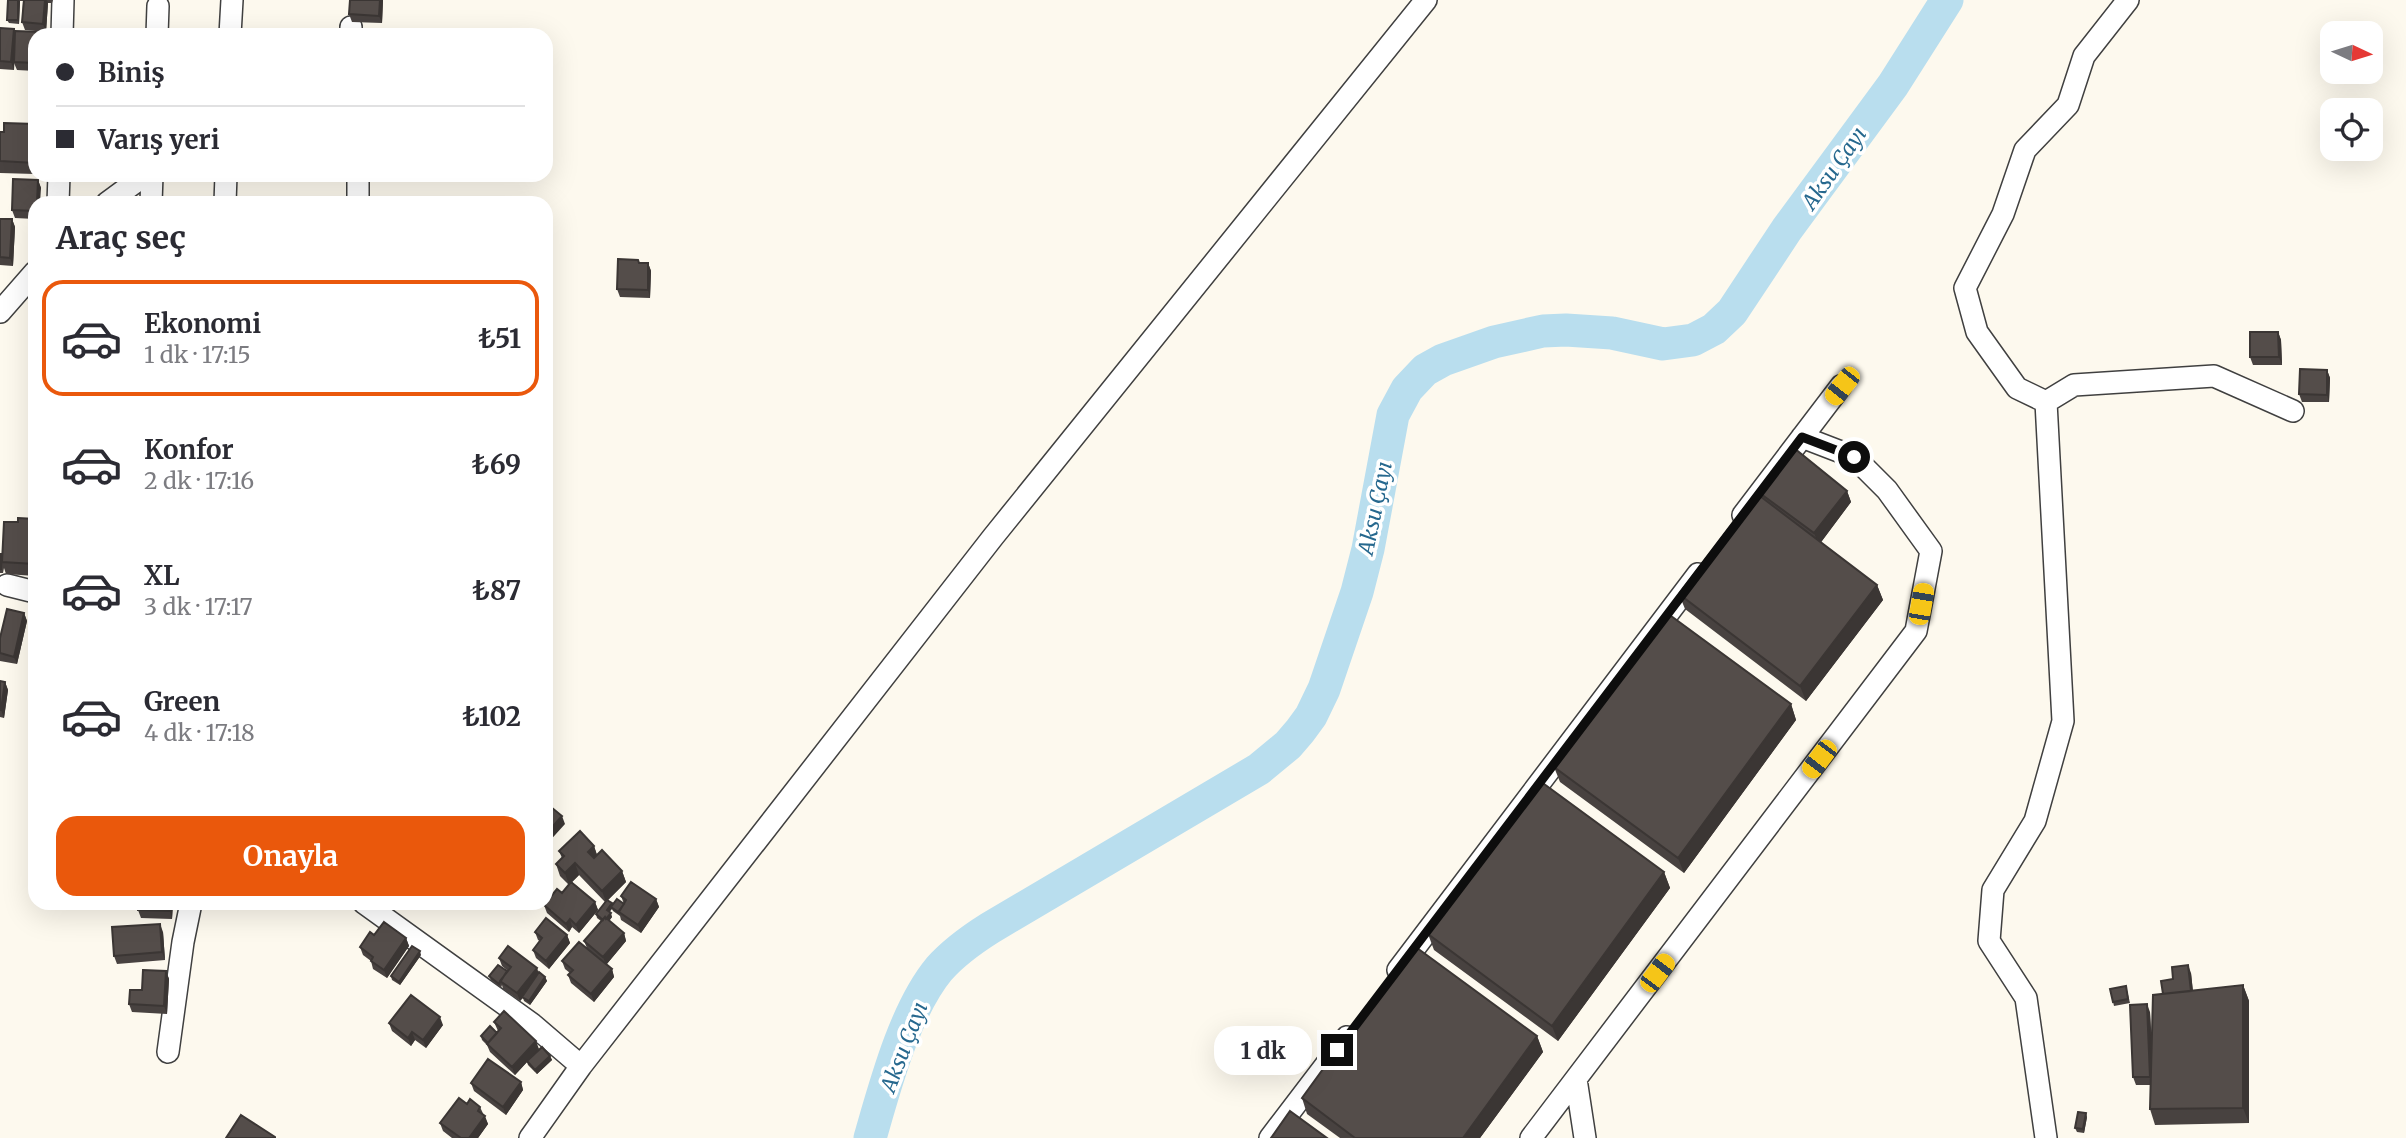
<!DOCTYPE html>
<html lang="tr">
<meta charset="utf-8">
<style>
body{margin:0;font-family:Merriweather,serif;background:#f2f2f3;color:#2b2b33;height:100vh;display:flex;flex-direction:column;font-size:26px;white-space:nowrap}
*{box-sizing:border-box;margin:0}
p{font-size:23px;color:#7c7c81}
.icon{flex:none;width:38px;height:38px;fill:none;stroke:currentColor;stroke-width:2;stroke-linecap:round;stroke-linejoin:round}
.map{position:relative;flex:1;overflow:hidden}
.side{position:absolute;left:28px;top:196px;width:525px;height:714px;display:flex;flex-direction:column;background:#fff;border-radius:21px;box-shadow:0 7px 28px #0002}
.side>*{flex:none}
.guide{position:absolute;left:28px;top:28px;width:525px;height:154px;border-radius:21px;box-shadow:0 7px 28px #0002;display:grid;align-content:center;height:154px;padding:0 28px;background:#fff}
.needle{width:46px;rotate:94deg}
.tools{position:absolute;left:2320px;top:21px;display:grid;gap:14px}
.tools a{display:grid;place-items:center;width:63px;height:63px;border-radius:14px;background:#fff;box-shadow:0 7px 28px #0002;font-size:35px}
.end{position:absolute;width:32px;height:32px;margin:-16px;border:9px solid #0d0d0d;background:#fff;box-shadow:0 0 0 4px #fff}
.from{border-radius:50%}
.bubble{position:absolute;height:49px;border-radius:21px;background:#fff;box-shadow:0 7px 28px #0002;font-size:23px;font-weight:700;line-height:49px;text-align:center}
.car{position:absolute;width:21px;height:42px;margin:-21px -10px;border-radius:9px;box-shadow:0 0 5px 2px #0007;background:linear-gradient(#f5c518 24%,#345 0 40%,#f5c518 0 76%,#345 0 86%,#f5c518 0)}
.guide b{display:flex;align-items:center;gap:24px;height:66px;font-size:26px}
.guide b+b{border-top:2px solid #e1e1e2}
.guide i{width:18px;height:18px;background:#2b2b33}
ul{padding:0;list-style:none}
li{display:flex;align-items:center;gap:21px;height:116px;margin:0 14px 10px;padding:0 14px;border:4px solid transparent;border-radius:21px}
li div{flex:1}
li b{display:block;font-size:26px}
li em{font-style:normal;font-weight:700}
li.current{border-color:#ea580c}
li>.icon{width:63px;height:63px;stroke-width:1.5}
h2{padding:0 28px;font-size:32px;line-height:84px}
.action{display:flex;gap:14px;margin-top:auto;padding:14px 28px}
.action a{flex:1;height:80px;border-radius:21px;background:#ea580c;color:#fff;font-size:28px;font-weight:700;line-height:80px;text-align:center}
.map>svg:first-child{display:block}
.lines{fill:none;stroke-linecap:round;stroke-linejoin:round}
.river{stroke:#b9deee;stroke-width:33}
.minor-casing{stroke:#404040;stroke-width:24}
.minor{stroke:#fff;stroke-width:21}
.wall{fill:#484240}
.shaded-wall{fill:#3b3634}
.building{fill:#544d4a;stroke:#3b3634;stroke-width:2}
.route{stroke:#0d0d0d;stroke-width:9}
.labels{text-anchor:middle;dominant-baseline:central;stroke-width:7;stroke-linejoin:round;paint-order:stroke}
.water-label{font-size:21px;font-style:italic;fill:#26688e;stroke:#fff}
</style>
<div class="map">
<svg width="2406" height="1138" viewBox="0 0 2406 1138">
<rect width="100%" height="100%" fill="#fdf9ee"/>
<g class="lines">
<path class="river" d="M870 1138C885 1086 905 1010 939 969 954 952 971 940 990 928L1259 769 1288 745 1300 731 1311 716 1324 689 1357 592 1368 549 1393 415 1407 389 1425 370 1443 360 1494 342 1543 331 1566 330 1612 333 1663 344 1693 340 1714 329 1732 312 1787 229 1893 85 1947 0"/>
<defs>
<path id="minor" d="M62 35 63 0
M157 35 158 6
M230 35 232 0
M351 35V27
M358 175V203
M58 203 59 175
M107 203 145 175
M151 203 152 175
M225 203 226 175
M0 312 35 272
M2046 402 2017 388 1977 332 1965 288 2003 214 2025 150 2068 105 2084 56 2128 0
M1743 515 1841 386
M7 585 35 592
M364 903 532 1024 581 1066
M1398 970 1698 574
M168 1052 183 942 191 903
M1576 1079 1585 1138
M530 1138 581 1066 993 537 1426 0
M1270 1138 1347 1037
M1531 1138 1916 631 1931 551 1887 490 1854 457 1802 437
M2046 1138 2026 998 1989 941 1993 890 2035 821 2063 721 2046 402 2074 385 2214 376 2293 411"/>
</defs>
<use href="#minor" class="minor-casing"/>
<use href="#minor" class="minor"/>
</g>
<path class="wall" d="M8 0H53L52 3H48L46 32 25 30 22 22 23 1H20L19 24 9 23 7 20Z
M350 0H383L382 23 352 22 349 14Z
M0 28 15 33 42 32 43 35H35V71L17 70 14 63V70L0 69Z
M35 124V174L0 173V132Z
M38 180 41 188 35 203V219L15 218 12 210Z
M0 219H12L15 227 13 266 0 265Z
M640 263H648L651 271 650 298 620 297 617 289Z
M2278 332 2281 340 2282 365H2253L2250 357Z
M2327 370 2330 378 2329 402H2302L2299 394Z
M1847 491 1851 502 1821 542 1877 585 1883 600 1806 701 1685 609 1679 594 1762 498 1761 494Z
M35 519V576L6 574 4 568 3 573H0V554H2L18 522Z
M24 613 27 621 17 664 0 661V638Z
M0 681 5 682 8 690 4 718 0 717Z
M1791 704 1796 720 1684 873 1560 782 1554 767Z
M594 846 597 855 622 871 626 882 608 900 612 905 624 904 621 896 656 899 659 907 641 933 621 920 620 916 613 911 612 909 609 912 612 917 609 921 624 933 626 941 606 965 612 969 614 977 594 1002 571 983 568 975 570 973 565 969 562 961 587 948 584 941 601 921 597 918 596 914 605 902 579 875 572 882 595 902 598 910 579 933 572 927 569 932 547 913 544 905 562 893 569 885 560 876 556 864 562 858 559 851Z
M1664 872 1670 888 1558 1041 1434 950 1428 934Z
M138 903H173L172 919 141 918 138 910Z
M163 932 165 960 117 964 114 956Z
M535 932 567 935 570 943 549 969 536 958 533 950 540 941 538 940Z
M374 935 406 938 409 946 387 978 373 969 371 961 363 955 360 947Z
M421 955 400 985 392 980 391 976Z
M499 958 537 968 538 973 545 977 547 981 530 1005 524 1001 523 998 520 1001 503 989 502 985 501 988 491 980 489 976 508 971 502 966Z
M166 971 169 979 167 1014 132 1012 129 1004 142 990Z
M2191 973 2193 991 2243 985 2249 1001V1123L2155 1125 2150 1109V1085H2136L2133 1077 2150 1012 2152 1044 2163 994Z
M2126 986 2130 1003 2114 1006 2113 1002Z
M494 1022 539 1049 531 1057 550 1056 552 1060 537 1074 528 1065 527 1062 515 1075 490 1052 487 1045 482 1040 481 1036 497 1033 498 1031Z
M389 1023 443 1025 426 1048 415 1040 411 1046 392 1031Z
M1537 1036 1543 1052 1480 1138H1340L1307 1114 1302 1098Z
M521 1082 523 1090 506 1115 474 1091 471 1083Z
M467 1104 480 1107 488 1124 478 1138H452L443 1131 440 1123Z
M2087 1117 2084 1133 2077 1132 2075 1128Z"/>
<path class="shaded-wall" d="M18 0 20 1 19 24 18 20Z
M45 0H47L48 3 46 32 43 24Z
M380 0H383L382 23 379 16Z
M14 29 16 37 14 70 11 62Z
M38 180 41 188 40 203H37Z
M12 219 15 227 13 266 10 258Z
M648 263 651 271 650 298 648 290Z
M2278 332 2281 340 2282 365 2279 357Z
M2327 370 2330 378 2329 402 2327 395Z
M1847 491 1851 502 1819 545 1814 533Z
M1877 585 1883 600 1806 701 1800 686Z
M24 613 27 621 17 664 14 657Z
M5 682 8 690 4 718 1 710Z
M1791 704 1796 720 1684 873 1678 858Z
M562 816 565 824 546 845V834Z
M594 846 598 858 592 863 588 852Z
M575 863 579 875 569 885 565 873Z
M622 871 626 882 606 902 602 891Z
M1664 872 1670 888 1558 1041 1552 1026Z
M656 899 659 907 641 933 638 925Z
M595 902 598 910 579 933 576 925Z
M170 903H173L172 919 170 911Z
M612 903 613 907 608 914 607 910Z
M611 913 612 917 606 925 605 921Z
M570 919 572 927 569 932 566 924Z
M160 924 163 932 165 960 162 952Z
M624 933 626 941 606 965 603 957Z
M567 935 570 943 549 969 546 961Z
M406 938 409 946 387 978 384 970Z
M420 951 421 955 400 985 399 982Z
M2188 965 2191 973 2194 1003 2192 995Z
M537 968 539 975 520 1001 517 993Z
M612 969 614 977 594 1002 591 994Z
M166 971 169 979 167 1014 164 1006Z
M545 977 547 981 530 1005 529 1001Z
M2243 985 2249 1001V1123L2243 1108Z
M2147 1004 2150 1012 2153 1084 2150 1077Z
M440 1017 443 1025 426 1048 423 1040Z
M412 1032 415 1040 411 1046 408 1038Z
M1537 1036 1543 1052 1480 1138H1463Z
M536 1041 539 1049 515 1075 512 1067Z
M550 1056 552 1060 537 1074 535 1070Z
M521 1082 523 1090 506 1115 503 1107Z
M2086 1113 2087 1117 2084 1133 2083 1129Z
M485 1116 488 1124 478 1138H469Z"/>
<path class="building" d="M8 0H18V20H7Z
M24 0H45L43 24 22 22Z
M350 0H380L379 16 349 14Z
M0 28 14 29 11 62 0 61Z
M15 31 42 32V35H35V63L14 62Z
M4 123 35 124V163L0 161V132H4Z
M13 179 38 180 37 203H35V211L12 210Z
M0 219H12L10 258 0 257Z
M618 259 638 260 639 263H648V290L617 289Z
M2250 332H2278L2279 357H2250Z
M2300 369 2327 370V395L2299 394Z
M1794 448 1847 491 1814 533 1761 494Z
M1756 493 1877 585 1800 686 1679 594Z
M18 518 35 519V564L2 562 4 522H18Z
M0 554H2L1 569H0Z
M7 609 24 613 14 657 0 653V638Z
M1667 613 1791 704 1678 858 1554 767Z
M0 681 5 682 1 710H0Z
M1540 781 1664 872 1552 1026 1428 934Z
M546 803 562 816 546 834Z
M580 831 594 846 588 852 594 858 602 850 622 871 602 891 575 863 565 873 556 864 564 856 559 851Z
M571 882 595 902 576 925 570 919 566 924 544 905 557 889 562 893Z
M631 882 656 899 638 925 619 912 626 900 621 896Z
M617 899 624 904 618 912 611 907Z
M607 900 612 903 607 910 611 913 606 919 605 917 603 920 596 914Z
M138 903H170V911L138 910Z
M605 917 624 933 603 957 584 941Z
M546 918 567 935 546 961 533 950 542 938 535 932Z
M384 922 406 938 384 970 371 961 373 957 360 947 370 932 374 935Z
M160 924 162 952 114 956 112 927Z
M579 942 612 969 591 994 568 975 573 970 562 961Z
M1413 945 1537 1036 1463 1138H1355L1302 1098Z
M412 946 420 951 399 982 391 976Z
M508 946 537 968 517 993 500 981 511 967 499 958Z
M498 965 507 971 499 984 489 976Z
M2188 965 2191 991 2163 994 2161 981 2173 979 2172 967Z
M143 970 166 971 164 1006 129 1004 130 990H142Z
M539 972 545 977 529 1001 522 997Z
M2243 985V1108L2150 1109 2153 995Z
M2126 986 2128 999 2113 1002 2110 989Z
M411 995 440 1017 423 1040 412 1032 408 1038 389 1023Z
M2147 1004 2150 1077H2133L2130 1005Z
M504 1011 536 1041 512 1067 487 1044 501 1028 494 1022Z
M490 1026 497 1033 488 1043 481 1036Z
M542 1047 550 1056 535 1070 527 1061Z
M488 1059 521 1082 503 1107 471 1083Z
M459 1098 467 1104 470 1099 480 1107 478 1111 485 1116 469 1138H461L440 1123Z
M1290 1111 1327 1138H1271Z
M2078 1112 2086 1113 2083 1129 2075 1128Z
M241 1115 275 1137V1138H226Z"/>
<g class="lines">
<path class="route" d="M1337 1050 1802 437 1854 457"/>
</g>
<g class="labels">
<g class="water-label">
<text transform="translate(1834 168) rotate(-55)">Aksu Çayı</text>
<text transform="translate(1375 508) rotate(-78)">Aksu Çayı</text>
<text transform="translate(904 1047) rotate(-69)">Aksu Çayı</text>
</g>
</g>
</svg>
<div class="tools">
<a><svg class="needle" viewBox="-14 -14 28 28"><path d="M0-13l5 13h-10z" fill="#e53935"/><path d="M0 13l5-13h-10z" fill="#7c7c81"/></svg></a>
<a><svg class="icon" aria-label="locate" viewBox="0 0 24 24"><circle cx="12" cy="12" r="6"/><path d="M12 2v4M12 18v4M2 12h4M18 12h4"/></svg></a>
</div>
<i class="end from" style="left:1854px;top:457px"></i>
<i class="end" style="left:1337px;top:1050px"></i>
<div class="bubble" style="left:1214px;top:1026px;width:98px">1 dk</div>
<i class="car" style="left:1842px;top:386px;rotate:218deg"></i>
<i class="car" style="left:1921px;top:604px;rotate:10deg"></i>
<i class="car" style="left:1819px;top:759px;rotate:217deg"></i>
<i class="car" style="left:1657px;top:973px;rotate:37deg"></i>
<div class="guide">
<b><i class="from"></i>Biniş</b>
<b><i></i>Varış yeri</b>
</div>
<section class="side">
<h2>Araç seç</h2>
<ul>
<li class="current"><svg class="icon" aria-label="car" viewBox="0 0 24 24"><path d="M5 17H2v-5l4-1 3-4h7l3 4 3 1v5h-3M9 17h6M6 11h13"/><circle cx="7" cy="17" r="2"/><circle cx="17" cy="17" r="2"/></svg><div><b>Ekonomi</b><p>1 dk · 17:15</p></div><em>₺51</em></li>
<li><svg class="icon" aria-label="car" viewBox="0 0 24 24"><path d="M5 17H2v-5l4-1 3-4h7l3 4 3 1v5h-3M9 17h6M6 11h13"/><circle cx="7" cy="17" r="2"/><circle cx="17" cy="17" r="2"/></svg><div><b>Konfor</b><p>2 dk · 17:16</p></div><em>₺69</em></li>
<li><svg class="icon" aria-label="car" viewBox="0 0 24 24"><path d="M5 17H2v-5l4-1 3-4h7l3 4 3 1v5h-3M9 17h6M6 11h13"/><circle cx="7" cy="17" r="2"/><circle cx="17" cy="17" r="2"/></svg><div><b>XL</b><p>3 dk · 17:17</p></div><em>₺87</em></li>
<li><svg class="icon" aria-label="car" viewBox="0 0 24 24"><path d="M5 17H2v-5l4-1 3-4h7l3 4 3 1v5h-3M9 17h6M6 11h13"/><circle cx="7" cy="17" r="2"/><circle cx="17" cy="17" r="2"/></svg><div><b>Green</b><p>4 dk · 17:18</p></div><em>₺102</em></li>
</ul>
<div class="action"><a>Onayla</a></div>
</section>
</div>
